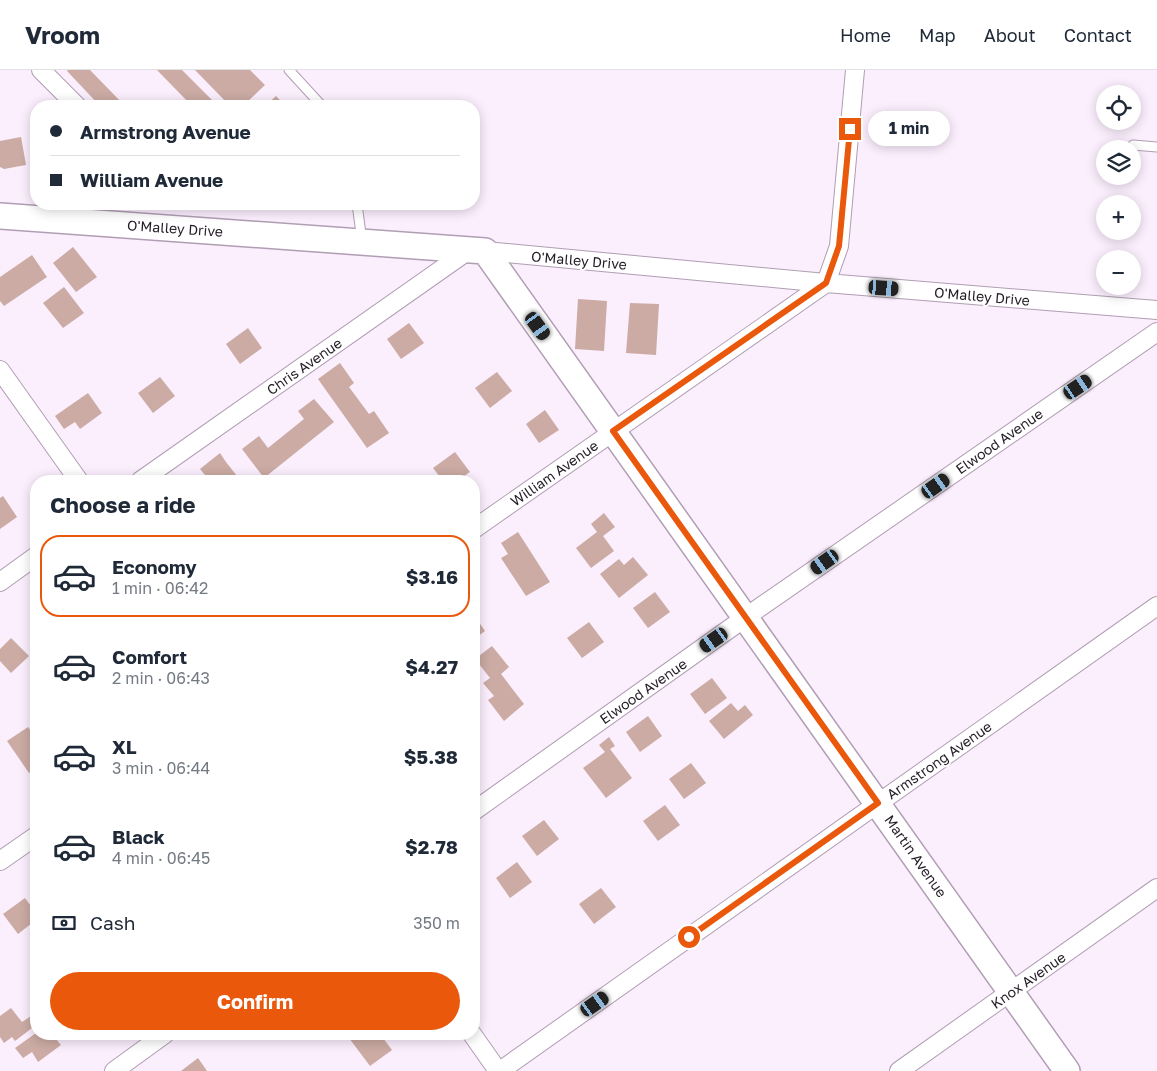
<!DOCTYPE html>
<meta charset="utf-8">
<style>
body{margin:0;font-family:"Golos Text",sans-serif;background:#f2f2f3;color:#1f2937;height:100vh;display:flex;flex-direction:column;font-size:19px;white-space:nowrap}
*{box-sizing:border-box;margin:0}
p{font-size:16px;color:#747a83}
.icon{flex:none;width:28px;height:28px;fill:none;stroke:currentColor;stroke-width:2;stroke-linecap:round;stroke-linejoin:round}
.map{position:relative;flex:1;overflow:hidden}
.panel{position:absolute;left:30px;top:405px;width:450px;height:565px;display:flex;flex-direction:column;background:#fff;border-radius:20px;box-shadow:0 2px 12px #0003}
.panel>*{flex:none}
.banner{position:absolute;left:30px;top:30px;width:450px;height:110px;border-radius:20px;box-shadow:0 2px 12px #0003;display:grid;align-content:center;height:110px;padding:0 20px;background:#fff}
.tools{position:absolute;left:1096px;top:15px;display:grid;gap:10px}
.tools a{display:grid;place-items:center;width:45px;height:45px;border-radius:50%;background:#fff;box-shadow:0 2px 12px #0003;font-size:25px}
.end{position:absolute;width:22px;height:22px;margin:-11px;border:6px solid #ea580c;background:#fff;box-shadow:0 0 0 2px #fff}
.from{border-radius:50%}
.bubble{position:absolute;height:35px;border-radius:18px;background:#fff;box-shadow:0 2px 12px #0003;font-size:16px;font-weight:700;line-height:35px;text-align:center}
.car{position:absolute;width:15px;height:30px;margin:-15px -8px;border-radius:6px;box-shadow:0 0 4px 1px #0007;background:linear-gradient(#222 24%,#8ab4d8 0 40%,#222 0 76%,#8ab4d8 0 86%,#222 0)}
.banner b{display:flex;align-items:center;gap:18px;height:48px;font-size:19px}
.banner b+b{border-top:1px solid #e0e1e3}
.banner i{width:12px;height:12px;background:#1f2937}
ul{padding:0;list-style:none}
li{display:flex;align-items:center;gap:15px;height:82px;margin:0 10px 8px;padding:0 10px;border:2px solid transparent;border-radius:20px}
li div{flex:1}
li b{display:block;font-size:19px}
li em{font-style:normal;font-weight:700}
li.active{border-color:#ea580c}
li>.icon{width:45px;height:45px;stroke-width:1.5}
h2{padding:0 20px;font-size:22px;line-height:60px}
.pay{display:flex;align-items:center;gap:12px;height:55px;padding:0 20px;font-size:19px}
.pay p{margin-inline-start:auto}
.button{display:flex;gap:10px;margin-top:auto;padding:10px 20px}
.button a{flex:1;height:58px;border-radius:30px;background:#ea580c;color:#fff;font-size:20px;font-weight:700;line-height:58px;text-align:center}
header{display:flex;align-items:center;gap:30px;box-sizing:border-box;height:70px;padding:0 25px;background:#fff;border-bottom:1px solid #e0e1e3}
header strong{font-size:24px}
nav{display:flex;gap:28px;margin-inline-start:auto;font-size:18px}
.map>svg:first-child{display:block}
.building{fill:#cbaba4}
.lines{fill:none;stroke-linecap:round;stroke-linejoin:round}
.lane-casing{stroke:#b19db4;stroke-width:11}
.street-casing{stroke:#b19db4;stroke-width:20}
.secondary-casing{stroke:#b19db4;stroke-width:28}
.lane{stroke:#fff;stroke-width:9}
.street{stroke:#fff;stroke-width:18}
.secondary{stroke:#fff;stroke-width:25}
.route{stroke:#ea580c;stroke-width:6}
.labels{text-anchor:middle;dominant-baseline:central;stroke-width:4;stroke-linejoin:round;paint-order:stroke}
.street-label{font-size:14px;fill:#251d26;stroke:#fff}
</style>
<header>
<strong>Vroom</strong>
<nav><a>Home</a><a>Map</a><a>About</a><a>Contact</a></nav>
</header>
<div class="map">
<svg width="1157" height="1001" viewBox="0 0 1157 1001">
<rect width="100%" height="100%" fill="#fbeefd"/>
<path class="building" d="M68 0H90L125 36H100L67 1Z
M157 0H182L218 36H192Z
M195 0H250L265 15 243 36H230Z
M276 26 286 36H265Z
M21 67 26 95 4 99 0 97V71Z
M73 177 97 207 76 222 53 193Z
M32 185 47 207 4 236 0 231V207Z
M64 217 84 243 63 258 43 233Z
M578 229 607 231 604 281 575 279Z
M630 233 659 234 656 285 626 283Z
M409 253 424 273 401 289 387 269Z
M248 258 262 278 240 294 226 274Z
M340 293 354 313 349 317 369 344 374 341 389 363 367 378 318 309Z
M497 302 512 321 490 338 475 318Z
M160 307 175 326 153 343 138 323Z
M88 323 102 343 80 359 75 352 64 359 55 346Z
M314 329 334 352 264 408 242 379 259 366 268 378 304 349 298 341Z
M545 340 559 360 539 373 526 354Z
M455 382 470 402 457 411H443L433 398Z
M220 383 226 392 241 411H210L200 399Z
M3 426 17 447 0 459V428Z
M604 443 615 457 603 466 614 481 591 498 576 478 597 462 591 454Z
M518 462 550 512 526 526 501 488 508 484 501 473Z
M633 487 648 505 619 528 600 504 619 489 624 495Z
M655 522 670 542 648 558 633 538Z
M474 545 485 561 474 569Z
M589 552 604 572 582 588 567 568Z
M11 568 29 586 11 603 0 591V579Z
M492 576 509 597 501 604 524 634 504 651 488 630 494 626 483 613 490 608 475 589Z
M712 608 727 628 705 644 690 624Z
M731 633 738 641 745 635 753 645 724 669 709 651Z
M648 646 662 666 640 682 626 662Z
M28 657 36 668V699L29 703 7 671Z
M609 667 615 676 610 679 632 708 606 728 583 698 605 682 599 675Z
M691 693 706 713 684 729 669 709Z
M665 735 680 755 658 771 643 751Z
M544 750 559 769 537 786 522 766Z
M517 792 532 812 510 828 496 808Z
M601 818 616 837 594 854 579 834Z
M25 828 36 843V850L18 864 3 844Z
M11 938 22 952 31 946 36 955 15 971 12 967 4 973 0 967V946Z
M36 963 52 964 61 975 38 992 32 982 23 988 15 978Z
M346 964H380L392 980 370 996Z
M198 988 207 1001H181Z"/>
<g class="lines">
<defs>
<path id="lane" d="M289 0 322 36
M1133 75 1157 77
M357 134 362 171"/>
<path id="street" d="M41 0 77 36
M485 181 826 213 1157 240
M0 300 79 411
M140 411 469 180
M474 459 826 213 839 176 855 0
M0 512 36 486
M474 741 746 547 1157 262
M0 791 36 766
M472 964 498 1001
M114 1001 165 964
M500 1001 1157 536
M899 1001 1157 818"/>
<path id="secondary" d="M0 146 485 181 1067 1001"/>
</defs>
<use href="#lane" class="lane-casing"/>
<use href="#street" class="street-casing"/>
<use href="#secondary" class="secondary-casing"/>
<use href="#lane" class="lane"/>
<use href="#street" class="street"/>
<use href="#secondary" class="secondary"/>
</g>
<g class="lines">
<path class="route" d="M689 867 878 733 613 361 826 213 839 176 850 59"/>
</g>
<g class="labels">
<g class="street-label">
<text transform="translate(175 158) rotate(4)">O'Malley Drive</text>
<text transform="translate(579 190) rotate(5)">O'Malley Drive</text>
<text transform="translate(982 226) rotate(5)">O'Malley Drive</text>
<text transform="translate(304 296) rotate(-35)">Chris Avenue</text>
<text transform="translate(999 371) rotate(-35)">Elwood Avenue</text>
<text transform="translate(554 403) rotate(-35)">William Avenue</text>
<text transform="translate(643 621) rotate(-35)">Elwood Avenue</text>
<text transform="translate(939 690) rotate(-35)">Armstrong Avenue</text>
<text transform="translate(916 786) rotate(55)">Martin Avenue</text>
<text transform="translate(1028 910) rotate(-35)">Knox Avenue</text>
</g>
</g>
</svg>
<div class="tools">
<a><svg class="icon" aria-label="locate" viewBox="0 0 24 24"><circle cx="12" cy="12" r="6"/><path d="M12 2v4M12 18v4M2 12h4M18 12h4"/></svg></a>
<a><svg class="icon" aria-label="layers" viewBox="0 0 24 24"><path d="M12 4l9 5-9 5-9-5zM3 14l9 5 9-5"/></svg></a>
<a>+</a>
<a>−</a>
</div>
<i class="end from" style="left:689px;top:867px"></i>
<i class="end" style="left:850px;top:59px"></i>
<div class="bubble" style="left:868px;top:41px;width:82px">1 min</div>
<i class="car" style="left:884px;top:218px;rotate:94deg"></i>
<i class="car" style="left:538px;top:256px;rotate:144deg"></i>
<i class="car" style="left:1078px;top:317px;rotate:56deg"></i>
<i class="car" style="left:936px;top:416px;rotate:55deg"></i>
<i class="car" style="left:825px;top:492px;rotate:235deg"></i>
<i class="car" style="left:714px;top:570px;rotate:235deg"></i>
<i class="car" style="left:595px;top:934px;rotate:55deg"></i>
<div class="banner">
<b><i class="from"></i>Armstrong Avenue</b>
<b><i></i>William Avenue</b>
</div>
<section class="panel">
<h2>Choose a ride</h2>
<ul>
<li class="active"><svg class="icon" aria-label="car" viewBox="0 0 24 24"><path d="M5 17H2v-5l4-1 3-4h7l3 4 3 1v5h-3M9 17h6M6 11h13"/><circle cx="7" cy="17" r="2"/><circle cx="17" cy="17" r="2"/></svg><div><b>Economy</b><p>1 min · 06:42</p></div><em>$3.16</em></li>
<li><svg class="icon" aria-label="car" viewBox="0 0 24 24"><path d="M5 17H2v-5l4-1 3-4h7l3 4 3 1v5h-3M9 17h6M6 11h13"/><circle cx="7" cy="17" r="2"/><circle cx="17" cy="17" r="2"/></svg><div><b>Comfort</b><p>2 min · 06:43</p></div><em>$4.27</em></li>
<li><svg class="icon" aria-label="car" viewBox="0 0 24 24"><path d="M5 17H2v-5l4-1 3-4h7l3 4 3 1v5h-3M9 17h6M6 11h13"/><circle cx="7" cy="17" r="2"/><circle cx="17" cy="17" r="2"/></svg><div><b>XL</b><p>3 min · 06:44</p></div><em>$5.38</em></li>
<li><svg class="icon" aria-label="car" viewBox="0 0 24 24"><path d="M5 17H2v-5l4-1 3-4h7l3 4 3 1v5h-3M9 17h6M6 11h13"/><circle cx="7" cy="17" r="2"/><circle cx="17" cy="17" r="2"/></svg><div><b>Black</b><p>4 min · 06:45</p></div><em>$2.78</em></li>
</ul>
<div class="pay"><svg class="icon" aria-label="cash" viewBox="0 0 24 24"><path d="M3 7h18v10H3z"/><circle cx="12" cy="12" r="2"/></svg>Cash<p>350 m</p></div>
<div class="button"><a>Confirm</a></div>
</section>
</div>
